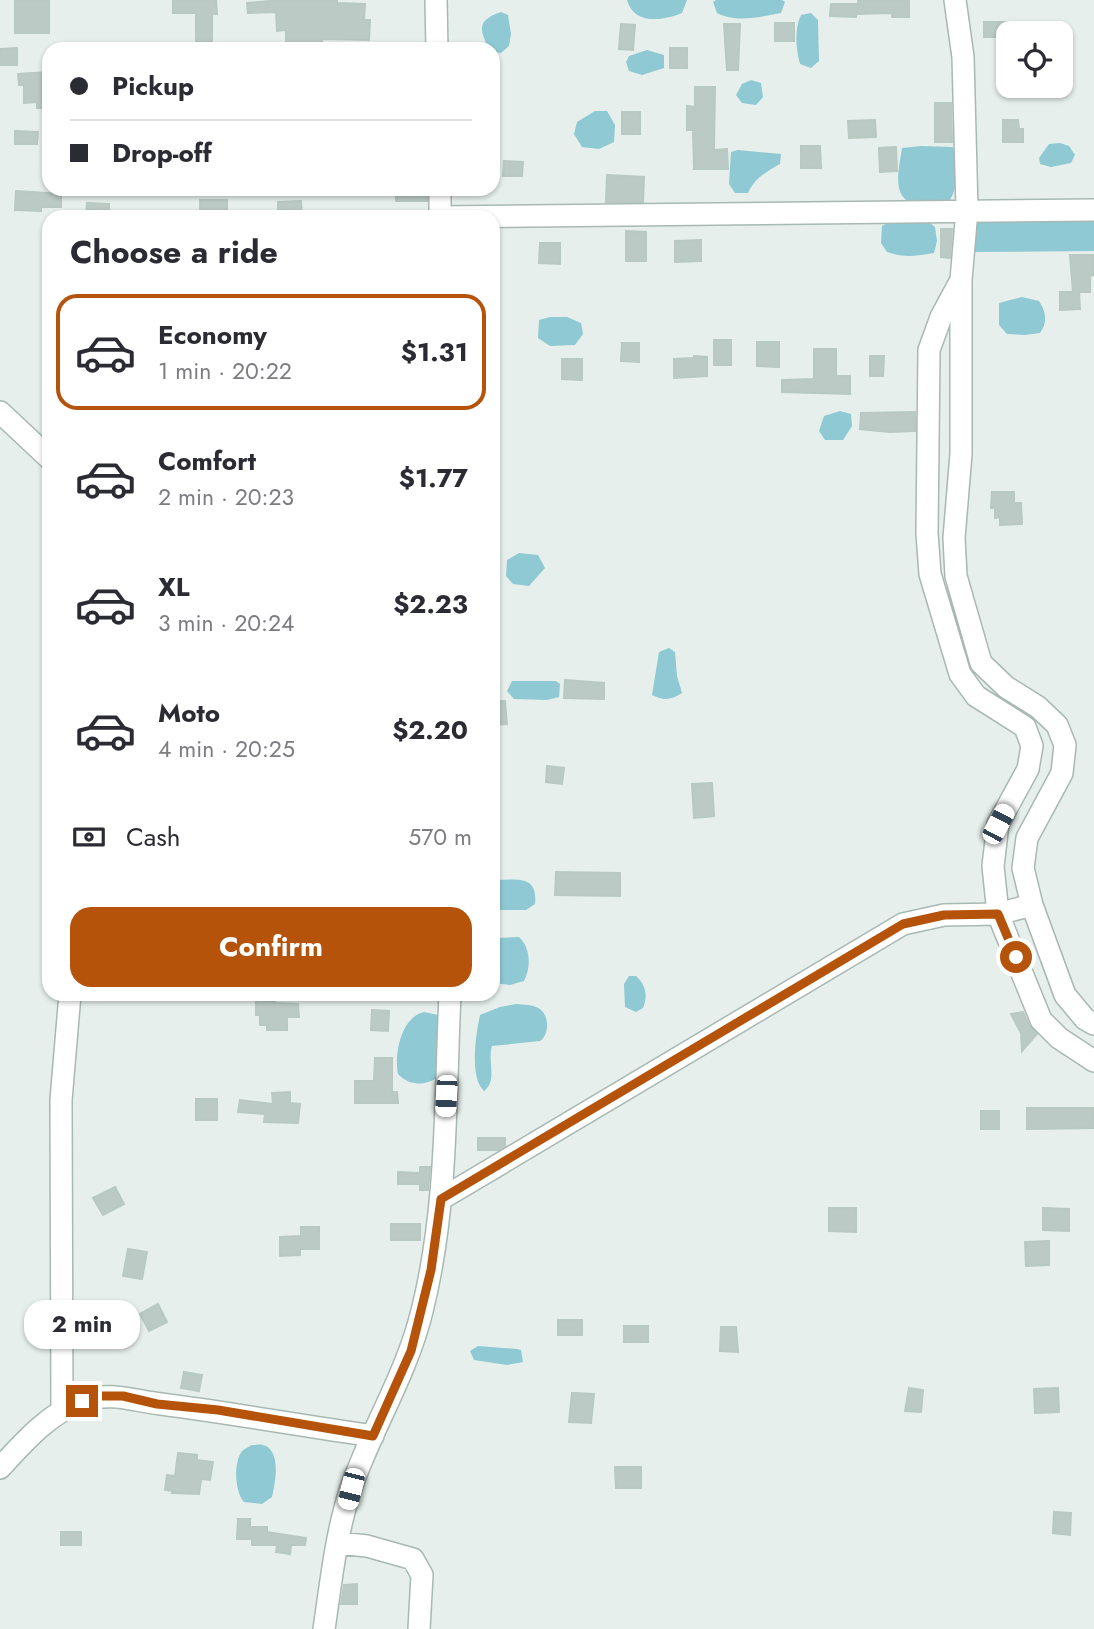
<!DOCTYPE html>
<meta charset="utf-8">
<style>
body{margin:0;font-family:Jost,sans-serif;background:#f2f2f3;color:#2b2b33;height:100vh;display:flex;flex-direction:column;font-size:26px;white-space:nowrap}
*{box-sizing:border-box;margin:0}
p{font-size:23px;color:#7c7c81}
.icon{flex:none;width:38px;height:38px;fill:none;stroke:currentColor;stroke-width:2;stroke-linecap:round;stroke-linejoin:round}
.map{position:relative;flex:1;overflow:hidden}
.side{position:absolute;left:42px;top:210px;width:458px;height:791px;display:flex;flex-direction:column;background:#fff;border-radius:21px;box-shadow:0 2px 5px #0004}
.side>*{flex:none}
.top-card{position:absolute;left:42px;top:42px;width:458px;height:154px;border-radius:21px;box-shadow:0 2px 5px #0004;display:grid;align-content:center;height:154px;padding:0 28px;background:#fff}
.tools{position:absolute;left:996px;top:21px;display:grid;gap:14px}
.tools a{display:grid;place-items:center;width:77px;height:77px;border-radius:14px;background:#fff;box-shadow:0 2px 5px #0004;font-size:35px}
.end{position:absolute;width:32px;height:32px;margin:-16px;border:9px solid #b45309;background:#fff;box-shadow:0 0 0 4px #fff}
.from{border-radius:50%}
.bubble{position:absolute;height:49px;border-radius:21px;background:#fff;box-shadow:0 2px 5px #0004;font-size:23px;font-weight:700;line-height:49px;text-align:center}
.car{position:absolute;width:21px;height:42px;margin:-21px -10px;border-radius:9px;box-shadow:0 0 5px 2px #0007;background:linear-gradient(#fff 24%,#345 0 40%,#fff 0 76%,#345 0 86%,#fff 0)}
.top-card b{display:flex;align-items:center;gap:24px;height:66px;font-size:26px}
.top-card b+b{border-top:2px solid #e1e1e2}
.top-card i{width:18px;height:18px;background:#2b2b33}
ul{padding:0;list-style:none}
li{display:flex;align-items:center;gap:21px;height:116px;margin:0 14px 10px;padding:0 14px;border:4px solid transparent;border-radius:21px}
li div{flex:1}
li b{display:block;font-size:26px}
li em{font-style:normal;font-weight:700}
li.current{border-color:#b45309}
li>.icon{width:63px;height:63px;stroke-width:1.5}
h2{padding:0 28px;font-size:32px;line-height:84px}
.pay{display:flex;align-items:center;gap:18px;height:77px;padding:0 28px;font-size:26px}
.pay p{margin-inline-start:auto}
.action{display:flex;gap:14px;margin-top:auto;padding:14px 28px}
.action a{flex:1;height:80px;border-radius:21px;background:#b45309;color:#fff;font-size:28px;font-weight:700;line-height:80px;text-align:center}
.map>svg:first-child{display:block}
.water{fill:#8ec9d4}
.building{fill:#bbcac4;stroke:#b8c9c2;stroke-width:2}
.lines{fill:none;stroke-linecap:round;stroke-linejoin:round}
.minor-casing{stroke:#a8b8b2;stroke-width:24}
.minor{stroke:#fff;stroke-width:21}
.route{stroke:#b45309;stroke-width:9}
</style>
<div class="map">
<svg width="1094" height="1629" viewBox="0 0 1094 1629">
<rect width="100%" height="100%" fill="#e6efeb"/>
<path class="water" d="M627 0H687L682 13C662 21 634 25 627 0Z
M716 0H782L785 2 781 13C760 17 736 23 717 13L713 2Z
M501 12 508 15 511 34 509 46 501 53 494 52V49H489C479 29 477 20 501 12Z
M811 13 818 20 819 61 811 68 800 64C796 49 794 30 801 15Z
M647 50 664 55V68L642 75 629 71 626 62 629 56Z
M751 80 761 83 763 97 756 105 742 103 736 95 742 84Z
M595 111H607L615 125 614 142 599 149 582 147 574 134 577 122Z
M1060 143 1069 146 1075 155 1071 163 1051 167 1040 164 1039 158 1049 144Z
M921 146 953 147C958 164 960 193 945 205 935 204 919 206 910 202 891 194 900 164 902 148Z
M738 150 781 154 780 164C766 172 755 178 748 193H735L729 184 731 152Z
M1094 213V251L973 252V218Z
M926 220 935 227 937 241 934 253C917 256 904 258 887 252L881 243 882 226 891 221Z
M1022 297 1039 301C1046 312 1048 322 1040 333L1025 335 1007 334 999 325V303Z
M550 317H567L581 323 583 334 575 345 550 346 538 338 539 320Z
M840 411 851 414 852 426 843 440H825L819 431 824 416Z
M519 553 538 555 545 568 529 586 513 584 506 576 507 560Z
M669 648 675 652 677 676 682 693C671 700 664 701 652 695L659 652Z
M512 681H556L560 684 559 697 547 700 514 699 507 691Z
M494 880C516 880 538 874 535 904L526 910H494Z
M519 937C531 948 531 968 524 981L510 985 494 983V941L496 938Z
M629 976H636C646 985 648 996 643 1008L636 1012 625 1007 624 984Z
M516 1004C523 1005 533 1004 540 1009 550 1017 549 1035 540 1041L492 1046C487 1062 498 1080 484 1091 469 1077 476 1034 480 1015L500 1007Z
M424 1012 438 1015 442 1031 435 1079C423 1086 408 1085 398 1074 394 1054 401 1017 424 1012Z
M478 1346 517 1349 521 1350 523 1362 507 1365 474 1360 470 1351Z
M252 1445C256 1445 260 1444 263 1445 282 1450 275 1484 272 1497L262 1504 244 1502C235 1492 233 1463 242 1451 243 1450 250 1446 252 1445Z"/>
<path class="building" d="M15 0H49V33H15Z
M173 0H216L217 14H212V48H196V13H173Z
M281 0H337V3L365 4 364 20H370L369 40 322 39V49H286V30L277 31 276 12 248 13 247 3Z
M858 0H909V17H892V13L858 14Z
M831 4H856V17L830 16Z
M984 22H1008V37H984Z
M775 23H794V41H775Z
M621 24 635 25 633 50 619 49Z
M724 24H740L738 70H727Z
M17 48V65H0V49Z
M670 48H687V68H670Z
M49 72V108H37V102L24 103V85H19L18 74Z
M695 87H715L714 150 727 149 728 169H694L693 130H687V106L695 107Z
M935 103H951L952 142H935Z
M622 112H640V134H622Z
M875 120 876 137 849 138 848 121Z
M1003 120H1018L1019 129H1023V142H1003Z
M15 131 38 132 37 144H15Z
M801 146H820L821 168H801Z
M896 147 897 171 880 172 879 148Z
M504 161 523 162 522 176H503Z
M607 175 644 177 643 202H606Z
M396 189H427V201H396Z
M16 191 61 194V207H41V211L15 210Z
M200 200H227V217H200Z
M301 201 302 217H278V202Z
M87 203 109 204V217H86Z
M941 229H952L950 258 941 257Z
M626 231 646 232V261H626Z
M701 240V261L675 262V241Z
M540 243H560V264L539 263Z
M1070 255H1094V275L1090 276V292H1079L1080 309 1060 310V292H1073Z
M714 340H731V365H714Z
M757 342H779V367L757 366Z
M622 343H639V362L621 361Z
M814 349H836V376H850V394L782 392V380L814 379Z
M694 356 707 357V376L674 378V359L694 358Z
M870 356H884L883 376H870Z
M562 359H582V380L562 379Z
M915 412V431L890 432 860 429 861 413Z
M992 492H1014V503H1021L1022 524 1000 525V517L995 518V508H991Z
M565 680 604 683V699L564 698Z
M494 701H505L507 724 494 725Z
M547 766 564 768 562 784 546 782Z
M712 783 714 816 694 818 692 784Z
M556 872 620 873V896L555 895Z
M256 999H276L274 1003 298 1004 299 1017H287V1030H267V1025H260V1015H256Z
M372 1010 389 1011 388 1031 371 1030Z
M1023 1012 1029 1025 1037 1034 1022 1051 1021 1033 1011 1014Z
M375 1058H392V1092H397L398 1103H355V1081H374Z
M290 1092V1103L300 1104 298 1123 264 1122 265 1114 238 1112 240 1100 273 1104 272 1093Z
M196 1099H217V1120H196Z
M1027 1108H1094V1128L1027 1129Z
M981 1111H999V1129H981Z
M478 1138H505V1146L498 1150H478Z
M420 1167H430L428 1190H420V1184H398V1172L420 1173Z
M115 1187 124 1204 103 1215 93 1198Z
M829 1208H856V1232L829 1231Z
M1043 1208 1069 1209V1231L1043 1230Z
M391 1224H420V1240H391Z
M301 1227H319V1249H300V1255L280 1256V1237L301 1236Z
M1049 1241V1265L1026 1266 1025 1242Z
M128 1249 147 1252 142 1279 123 1276Z
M158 1304 167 1322 149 1331 140 1314Z
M558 1320H582V1335H558Z
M624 1326H648V1342H624Z
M721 1327H736L738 1352 720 1351Z
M184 1372 202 1375 199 1391 181 1388Z
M909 1388 923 1390 921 1412 905 1411Z
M1058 1388 1059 1412 1035 1413 1034 1389Z
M572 1393 594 1394 591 1423 569 1422Z
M178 1453 197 1455V1460L213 1462 210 1480 201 1479 199 1494 172 1493 173 1491 165 1490 167 1475 175 1476Z
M615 1467H641V1488H616Z
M1054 1512 1071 1513 1070 1535 1053 1533Z
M238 1519H250V1527H267V1532L306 1538 305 1545H291L290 1554 276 1552 277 1545H252V1539H237Z
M61 1532H81V1545H61Z
M357 1584V1604H341L344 1585Z"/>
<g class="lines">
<defs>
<path id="minor" d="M436 0 437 49
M955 0 963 57 967 210 961 280 941 317 929 350 927 533 930 574 960 674 976 696 1025 727 1032 746 1028 769 998 824 993 866 998 914 1041 1020 1059 1038 1094 1061
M440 189V217
M440 217 1094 210
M961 282V454L954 538 956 576 981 663 1006 687 1038 707 1057 725 1065 745 1062 773 1027 838 1023 868 1032 905 1065 995 1085 1019 1094 1024
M0 412 49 458
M441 1199 903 924 944 915 998 914 1032 905
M62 1411 61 1100 70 994
M0 1468C24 1442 49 1413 83 1401 111 1391 134 1401 161 1404 232 1413 302 1426 373 1436
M338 1543 367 1546 413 1559 422 1575 419 1629
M324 1629C331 1582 336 1533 351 1488 372 1428 407 1373 422 1311 448 1208 445 1099 450 994"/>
</defs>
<use href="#minor" class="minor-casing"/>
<use href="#minor" class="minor"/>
</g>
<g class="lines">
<path class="route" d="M82 1401 101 1396H123L157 1404 218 1410 373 1436 411 1351 431 1270 441 1199 903 924 944 915 998 914 1016 957"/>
</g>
</svg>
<div class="tools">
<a><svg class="icon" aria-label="locate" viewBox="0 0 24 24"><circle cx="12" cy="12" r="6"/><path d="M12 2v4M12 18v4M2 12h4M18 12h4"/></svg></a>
</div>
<i class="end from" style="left:1016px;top:957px"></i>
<i class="end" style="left:82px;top:1401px"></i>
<div class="bubble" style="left:24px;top:1300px;width:116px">2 min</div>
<i class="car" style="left:998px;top:824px;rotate:28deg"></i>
<i class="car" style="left:446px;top:1096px;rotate:183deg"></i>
<i class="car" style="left:351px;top:1489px;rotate:194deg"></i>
<div class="top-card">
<b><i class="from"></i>Pickup</b>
<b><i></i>Drop-off</b>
</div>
<section class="side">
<h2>Choose a ride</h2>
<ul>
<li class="current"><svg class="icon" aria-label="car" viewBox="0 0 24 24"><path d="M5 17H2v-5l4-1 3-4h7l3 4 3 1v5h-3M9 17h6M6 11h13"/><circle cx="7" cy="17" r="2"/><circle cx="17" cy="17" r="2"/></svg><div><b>Economy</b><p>1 min · 20:22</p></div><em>$1.31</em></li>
<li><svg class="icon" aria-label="car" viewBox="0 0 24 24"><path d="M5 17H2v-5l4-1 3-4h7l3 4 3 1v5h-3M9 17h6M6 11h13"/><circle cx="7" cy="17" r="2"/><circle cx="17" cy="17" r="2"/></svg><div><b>Comfort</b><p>2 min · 20:23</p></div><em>$1.77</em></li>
<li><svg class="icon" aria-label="car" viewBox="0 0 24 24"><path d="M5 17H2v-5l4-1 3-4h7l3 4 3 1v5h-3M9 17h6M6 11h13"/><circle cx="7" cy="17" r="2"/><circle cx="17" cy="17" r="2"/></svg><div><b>XL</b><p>3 min · 20:24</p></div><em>$2.23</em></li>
<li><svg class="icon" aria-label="car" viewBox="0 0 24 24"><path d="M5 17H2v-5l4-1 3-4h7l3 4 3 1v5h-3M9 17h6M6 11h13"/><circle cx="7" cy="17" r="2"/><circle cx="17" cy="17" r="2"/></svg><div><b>Moto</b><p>4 min · 20:25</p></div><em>$2.20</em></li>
</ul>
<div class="pay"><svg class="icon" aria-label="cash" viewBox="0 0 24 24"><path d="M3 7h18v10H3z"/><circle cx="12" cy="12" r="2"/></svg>Cash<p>570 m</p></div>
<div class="action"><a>Confirm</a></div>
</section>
</div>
